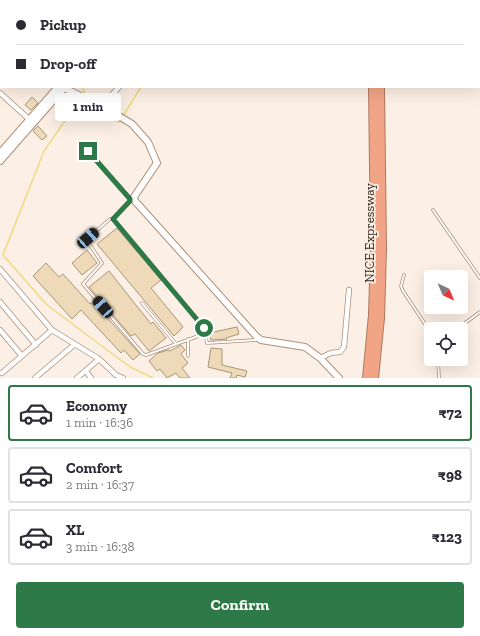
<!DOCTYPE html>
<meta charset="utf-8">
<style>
body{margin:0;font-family:"Zilla Slab",serif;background:#f2f2f3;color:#2b2b33;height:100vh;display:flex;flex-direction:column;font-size:15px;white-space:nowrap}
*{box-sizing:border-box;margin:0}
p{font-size:13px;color:#7c7c81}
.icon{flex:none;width:22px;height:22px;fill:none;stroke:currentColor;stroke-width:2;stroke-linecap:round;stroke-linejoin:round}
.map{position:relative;height:378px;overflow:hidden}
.sheet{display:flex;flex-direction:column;background:#fff;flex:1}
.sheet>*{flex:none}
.top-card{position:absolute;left:0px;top:0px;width:480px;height:88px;box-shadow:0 4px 16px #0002;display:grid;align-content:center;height:88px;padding:0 16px;background:#fff}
.needle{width:26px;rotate:136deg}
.tools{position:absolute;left:424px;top:270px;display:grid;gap:8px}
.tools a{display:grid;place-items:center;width:44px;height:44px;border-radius:4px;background:#fff;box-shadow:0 4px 16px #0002;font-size:20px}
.end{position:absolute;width:18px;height:18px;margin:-9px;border:5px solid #2d7948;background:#fff;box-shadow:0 0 0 2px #fff}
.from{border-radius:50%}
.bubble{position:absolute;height:28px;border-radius:4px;background:#fff;box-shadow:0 4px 16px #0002;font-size:13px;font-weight:800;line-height:28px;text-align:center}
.car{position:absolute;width:12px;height:24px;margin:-12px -6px;border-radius:5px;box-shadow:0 0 3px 1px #0007;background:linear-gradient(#222 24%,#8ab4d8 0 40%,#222 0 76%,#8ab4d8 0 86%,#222 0)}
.top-card b{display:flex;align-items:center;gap:14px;height:38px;font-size:15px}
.top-card b+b{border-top:1px solid #e1e1e2}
.top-card i{width:10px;height:10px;background:#2b2b33}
ul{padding:7px 0 0;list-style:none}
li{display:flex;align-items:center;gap:12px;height:56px;margin:0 8px 6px;padding:0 8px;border:2px solid #e1e1e2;border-radius:4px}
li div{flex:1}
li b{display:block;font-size:15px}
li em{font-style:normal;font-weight:800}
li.on{border-color:#2d7948}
li>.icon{width:36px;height:36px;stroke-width:1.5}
.primary-button{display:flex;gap:8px;margin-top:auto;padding:8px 16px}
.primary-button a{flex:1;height:46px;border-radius:4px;background:#2d7948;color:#fff;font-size:16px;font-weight:800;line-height:46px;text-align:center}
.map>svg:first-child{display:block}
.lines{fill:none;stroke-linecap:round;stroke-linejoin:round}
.stream{stroke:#eeda7f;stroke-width:1.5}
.building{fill:#eed9b9;stroke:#a99677}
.lane-casing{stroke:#ad8f78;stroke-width:3.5}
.street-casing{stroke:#ad8f78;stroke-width:6}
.secondary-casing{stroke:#ad8f78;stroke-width:8}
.highway-casing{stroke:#ad7861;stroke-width:10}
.lane{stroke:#fff;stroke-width:2}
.street{stroke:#fff;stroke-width:4.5}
.secondary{stroke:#fff;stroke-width:6}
.highway{stroke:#f1a586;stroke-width:8}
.route{stroke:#2d7948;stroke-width:5}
.labels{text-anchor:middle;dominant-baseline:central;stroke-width:3.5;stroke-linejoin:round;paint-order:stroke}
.street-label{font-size:13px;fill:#30241b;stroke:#fcefe5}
</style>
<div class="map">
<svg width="480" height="378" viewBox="0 0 480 378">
<rect width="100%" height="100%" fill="#fcefe5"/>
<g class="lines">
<path class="stream" d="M270 0V1
M28 1V0
M425 1V0
M479 60 480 61
M82 87 86 95
M87 103 88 111
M123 116 141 87
M121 119 119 122 74 108 44 151 3 255 47 305 130 367 153 378"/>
</g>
<path class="building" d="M32 97 38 103 31 110 25 105Z
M38 126 47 136 42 140 33 131Z
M117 228 161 280 151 288 183 327 174 336 97 244Z
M87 250 97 263 82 275 72 263Z
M46 263 59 277 63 274 90 304 93 302 140 354 133 360 124 350 121 353 81 310 72 319 33 276Z
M109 271 151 324 153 322 166 338 149 351 135 334 131 336 89 287Z
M237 327 239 334 226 338 227 339 211 340 209 333Z
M181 345 185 350 181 354 188 363 182 368 190 378H180L176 373 167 378 160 369 157 371 149 361 158 353 168 350 170 351Z
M211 348 222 349V365L247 371 245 377 237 375 236 378H230L232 373 208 367Z"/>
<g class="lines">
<defs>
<path id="lane" d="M88 151 130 199V201L113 219
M433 210 480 278
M404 275 401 286 403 291 431 333
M142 303 176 344
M457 329 480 312
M204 334 146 355 143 354 83 284 102 263 88 242V238L110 219H113L204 327 207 343 258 340
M188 339V356
M438 359 439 378"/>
<path id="street" d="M20 0 21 1
M250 0 252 1
M450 0 452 1
M98 1 99 0
M194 1 195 0
M235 1 236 0
M0 11 1 12
M479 18H480
M0 39 1 40
M0 93 31 121
M102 106 119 87
M0 269 52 330 99 359 116 375 123 378
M0 302 36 345
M0 330 22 356
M320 358 331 353 340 352 344 347 349 290
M86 371 91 378
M2 373 52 330
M35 378 74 345
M77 378 99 359"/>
<path id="secondary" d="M133 1 134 0
M140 1 141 0
M64 88 102 106 132 124 148 142 157 163 134 197 135 201 257 337 261 340 305 347 320 358 339 378
M0 153 58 87
M0 161 65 87"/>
<path id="highway" d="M372 0V1
M379 0V1
M367 378 373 315 375 248 373 87
M374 378 380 318 382 249 380 87"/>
</defs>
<use href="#lane" class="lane-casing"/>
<use href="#street" class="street-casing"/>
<use href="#secondary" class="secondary-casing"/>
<use href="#highway" class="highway-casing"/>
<use href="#lane" class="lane"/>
<use href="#street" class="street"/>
<use href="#secondary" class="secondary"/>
<use href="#highway" class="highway"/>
</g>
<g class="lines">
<path class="route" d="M88 151 130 199V201L113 219 204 328"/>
</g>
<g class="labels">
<g class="street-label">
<text transform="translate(369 233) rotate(-90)">NICE Expressway</text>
</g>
</g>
</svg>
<div class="tools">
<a><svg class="needle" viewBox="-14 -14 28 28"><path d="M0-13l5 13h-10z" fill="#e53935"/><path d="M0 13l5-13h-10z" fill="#7c7c81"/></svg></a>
<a><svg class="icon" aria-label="locate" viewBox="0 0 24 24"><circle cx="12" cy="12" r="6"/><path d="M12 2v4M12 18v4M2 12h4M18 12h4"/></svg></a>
</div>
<i class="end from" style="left:204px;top:328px"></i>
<i class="end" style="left:88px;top:151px"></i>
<div class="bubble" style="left:55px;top:93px;width:66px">1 min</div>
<i class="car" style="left:88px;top:238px;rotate:49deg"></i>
<i class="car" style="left:103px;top:307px;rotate:319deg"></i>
<div class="top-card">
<b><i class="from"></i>Pickup</b>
<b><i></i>Drop-off</b>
</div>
</div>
<section class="sheet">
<ul>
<li class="on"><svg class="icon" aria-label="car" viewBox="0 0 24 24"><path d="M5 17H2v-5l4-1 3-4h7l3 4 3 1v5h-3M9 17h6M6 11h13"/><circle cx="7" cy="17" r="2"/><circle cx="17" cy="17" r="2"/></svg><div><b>Economy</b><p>1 min · 16:36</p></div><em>₹72</em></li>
<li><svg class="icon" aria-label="car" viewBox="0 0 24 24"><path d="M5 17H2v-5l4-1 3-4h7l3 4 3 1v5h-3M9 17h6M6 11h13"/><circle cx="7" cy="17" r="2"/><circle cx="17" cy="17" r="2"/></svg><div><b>Comfort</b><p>2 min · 16:37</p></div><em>₹98</em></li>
<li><svg class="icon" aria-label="car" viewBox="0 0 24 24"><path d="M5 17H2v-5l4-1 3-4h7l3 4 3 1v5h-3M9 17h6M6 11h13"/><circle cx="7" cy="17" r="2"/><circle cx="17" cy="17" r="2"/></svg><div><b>XL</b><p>3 min · 16:38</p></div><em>₹123</em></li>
</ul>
<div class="primary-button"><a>Confirm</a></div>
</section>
